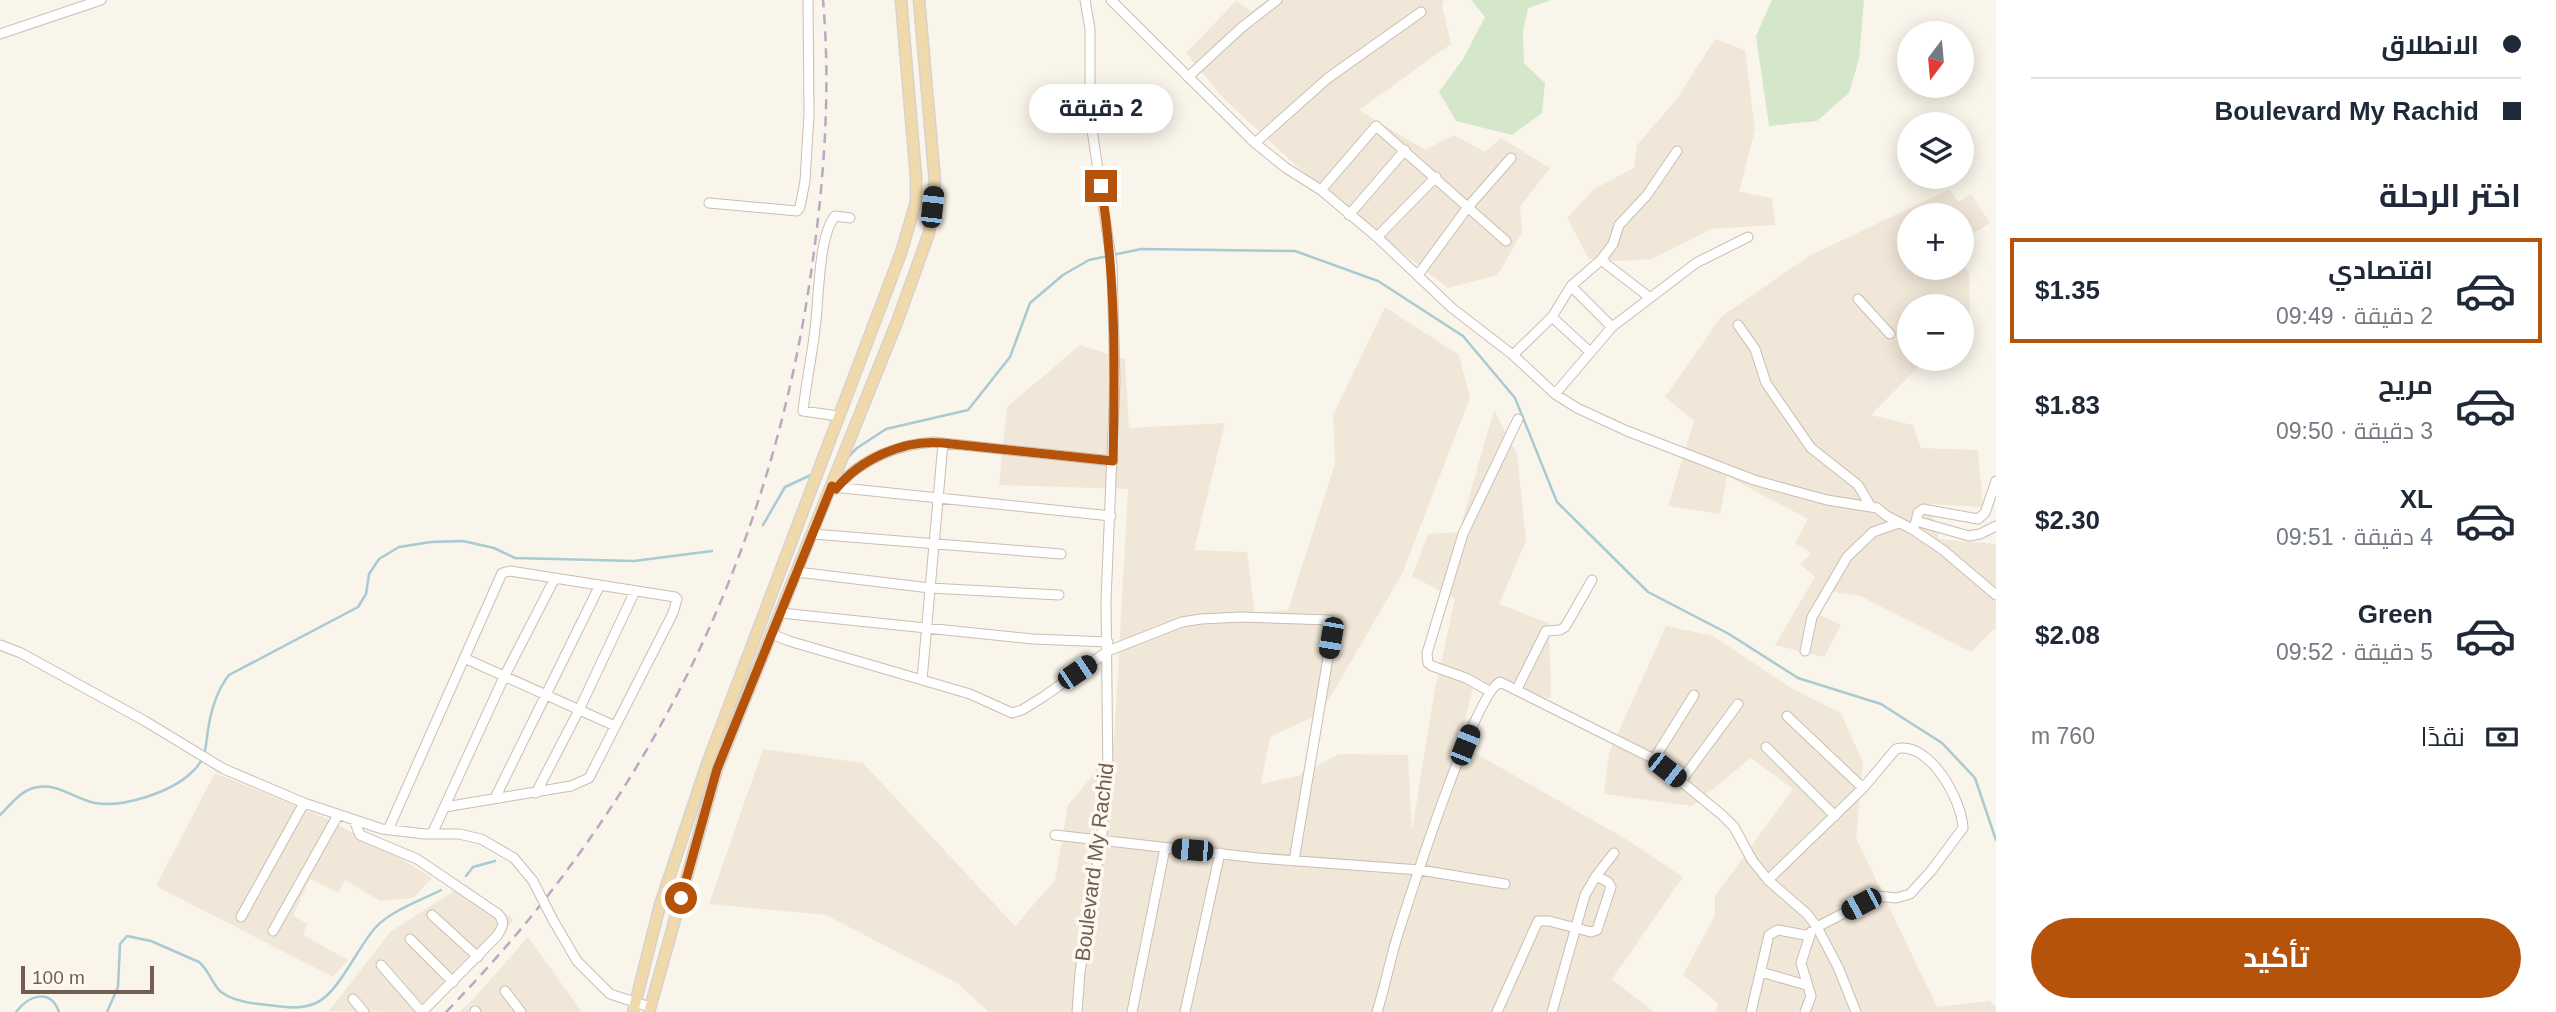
<!DOCTYPE html>
<html lang="ar">
<meta charset="utf-8">
<style>
body{margin:0;font-family:Helvetica,Cairo,sans-serif;background:#f2f2f3;color:#1f2937;direction:rtl;height:100vh;display:flex;flex-direction:column;font-size:26px;white-space:nowrap}
*{box-sizing:border-box;margin:0}
p{font-size:23px;color:#747a83}
.icon{flex:none;width:38px;height:38px;fill:none;stroke:currentColor;stroke-width:2;stroke-linecap:round;stroke-linejoin:round}
.map{position:relative;flex:1;overflow:hidden;direction:ltr}
.sheet{display:flex;flex-direction:column;background:#fff;width:560px}
.sheet>*{flex:none}
.guide{display:grid;align-content:center;height:154px;padding:0 35px;background:#fff}
.needle{width:46px;rotate:196deg}
.fabs{position:absolute;left:1897px;top:21px;display:grid;gap:14px}
.fabs a{display:grid;place-items:center;width:77px;height:77px;border-radius:50%;background:#fff;box-shadow:0 4px 18px #0003;font-size:35px}
.scale{position:absolute;left:21px;bottom:18px;width:133px;box-sizing:border-box;padding-left:7px;border:4px solid #725e50;border-top:0;font-size:19px;line-height:24px;white-space:nowrap;color:#725e50;-webkit-text-stroke:5px #fdf9f0;paint-order:stroke}
.end{position:absolute;width:32px;height:32px;margin:-16px;border:9px solid #b45309;background:#fff;box-shadow:0 0 0 4px #fff}
.from{border-radius:50%}
.bubble{position:absolute;height:49px;border-radius:24px;background:#fff;box-shadow:0 4px 18px #0003;font-size:23px;font-weight:700;line-height:49px;text-align:center;direction:rtl}
.car{position:absolute;width:21px;height:42px;margin:-21px -10px;border-radius:9px;box-shadow:0 0 5px 2px #0007;background:linear-gradient(#222 24%,#8ab4d8 0 40%,#222 0 76%,#8ab4d8 0 86%,#222 0)}
.guide b{display:flex;align-items:center;gap:24px;height:66px;font-size:26px}
.guide b+b{border-top:2px solid #e0e1e3}
.guide i{width:18px;height:18px;background:#1f2937}
ul{padding:0;list-style:none}
li{display:flex;align-items:center;gap:21px;height:105px;margin:0 14px 10px;padding:0 21px;border:4px solid transparent;border-radius:0px}
li div{flex:1}
li b{display:block;font-size:26px}
li em{font-style:normal;font-weight:700}
li.active{border-color:#b45309}
li>.icon{width:63px;height:63px;stroke-width:1.5}
h2{padding:0 35px;font-size:32px;line-height:84px}
.pay{display:flex;align-items:center;gap:18px;height:77px;padding:0 35px;font-size:26px}
.pay p{margin-inline-start:auto}
.cta{display:flex;gap:14px;margin-top:auto;padding:14px 35px}
.cta a{flex:1;height:80px;border-radius:42px;background:#b45309;color:#fff;font-size:28px;font-weight:700;line-height:80px;text-align:center}
main{display:flex;flex:1;min-height:0}
.map>svg:first-child{display:block}
.residential{fill:#f1e7d9}
.green{fill:#d4e7ca}
.lines{fill:none;stroke-linecap:round;stroke-linejoin:round}
.stream{stroke:#a8cad2;stroke-width:2.5}
.minor-casing{stroke:#cbbdb1;stroke-width:11}
.major-casing{stroke:#d8d2ce;stroke-width:13}
.minor{stroke:#fff;stroke-width:9}
.major{stroke:#f0d9ab;stroke-width:10}
.rail{stroke:#b8a9c3;stroke-width:2.5;stroke-dasharray:10 7;stroke-linecap:butt}
.minor-bridge-casing{stroke:#cbbdb1;stroke-width:11;stroke-linecap:butt}
.minor-bridge{stroke:#fff;stroke-width:9}
.route{stroke:#b45309;stroke-width:9}
.labels{text-anchor:middle;dominant-baseline:central;stroke-width:7;stroke-linejoin:round;paint-order:stroke}
.street-label{font-size:21px;fill:#725e50;stroke:#fdf9f0}
</style>
<main>
<section class="sheet">
<div class="guide">
<b><i class="from"></i>الانطلاق</b>
<b><i></i>Boulevard My Rachid</b>
</div>
<h2>اختر الرحلة</h2>
<ul>
<li class="active"><svg class="icon" aria-label="car" viewBox="0 0 24 24"><path d="M5 17H2v-5l4-1 3-4h7l3 4 3 1v5h-3M9 17h6M6 11h13"/><circle cx="7" cy="17" r="2"/><circle cx="17" cy="17" r="2"/></svg><div><b>اقتصادي</b><p>2 دقيقة · 09:49</p></div><em>$1.35</em></li>
<li><svg class="icon" aria-label="car" viewBox="0 0 24 24"><path d="M5 17H2v-5l4-1 3-4h7l3 4 3 1v5h-3M9 17h6M6 11h13"/><circle cx="7" cy="17" r="2"/><circle cx="17" cy="17" r="2"/></svg><div><b>مريح</b><p>3 دقيقة · 09:50</p></div><em>$1.83</em></li>
<li><svg class="icon" aria-label="car" viewBox="0 0 24 24"><path d="M5 17H2v-5l4-1 3-4h7l3 4 3 1v5h-3M9 17h6M6 11h13"/><circle cx="7" cy="17" r="2"/><circle cx="17" cy="17" r="2"/></svg><div><b>XL</b><p>4 دقيقة · 09:51</p></div><em>$2.30</em></li>
<li><svg class="icon" aria-label="car" viewBox="0 0 24 24"><path d="M5 17H2v-5l4-1 3-4h7l3 4 3 1v5h-3M9 17h6M6 11h13"/><circle cx="7" cy="17" r="2"/><circle cx="17" cy="17" r="2"/></svg><div><b>Green</b><p>5 دقيقة · 09:52</p></div><em>$2.08</em></li>
</ul>
<div class="pay"><svg class="icon" aria-label="cash" viewBox="0 0 24 24"><path d="M3 7h18v10H3z"/><circle cx="12" cy="12" r="2"/></svg>نقدًا<p>760 m</p></div>
<div class="cta"><a>تأكيد</a></div>
</section>
<div class="map">
<svg width="1996" height="1012" viewBox="0 0 1996 1012">
<rect width="100%" height="100%" fill="#faf5ea"/>
<path class="residential" d="M1267 0H1444L1442 5 1451 44 1359 110 1425 150 1454 135 1485 152 1501 138 1550 168 1520 207 1522 232 1498 275 1448 288 1331 198 1223 98 1186 53 1236 1 1251 11Z
M1715 39 1745 50 1755 130 1739 192 1772 198 1775 225 1711 229 1652 259 1623 261 1589 259 1567 218 1594 189 1634 168 1637 145 1676 100Z
M1950 189 1958 202 1971 194 1990 223 1962 241V215H1909V268H1962V263L1969 273 1970 313 1962 322V306H1909V359H1926L1871 415 1913 425 1921 448 1978 450 1983 507 1930 504 1939 539 1996 544V630L1994 629 1971 652 1860 596 1828 591 1820 615 1841 625 1824 657 1775 645 1815 577 1800 564 1811 553 1795 543 1808 519 1727 476 1720 514 1668 506 1694 421 1665 397 1721 317 1809 256Z
M1385 307 1459 355 1470 398 1402 574 1321 713 1270 737 1261 784 1298 776 1339 754 1408 755 1412 831 1434 694 1455 599 1412 576 1428 534 1459 532 1494 410 1517 454 1526 541 1499 604 1549 623 1551 698 1474 683 1459 744 1626 839 1683 877 1612 979 1654 1012H989L957 983 826 915 709 904 763 749 863 763 1015 926 1055 880 1068 805 1089 780 1114 742 1128 489 999 485 1007 407 1080 345 1125 359 1129 428 1225 423 1194 550 1247 552 1255 613 1288 610 1335 463 1333 415Z
M1666 626 1713 636 1793 689 1841 713 1863 763 1856 838 1937 1007 1989 1001 1996 1007V1012H1716L1718 1003 1683 975 1715 915V896L1793 789 1751 758 1692 806 1604 794 1609 753Z
M215 773 323 817 402 859 432 878 413 898 380 901 345 880 338 893 310 879 293 915 307 924 303 935 348 960 333 977 156 886Z
M465 884 514 920 414 1012 329 1011 390 932Z
M528 937 582 1012H459L475 997Z"/>
<path class="green" d="M1471 0H1552L1528 8 1523 31 1524 63 1545 83 1542 113 1512 135 1456 121 1439 92 1463 59 1485 17Z
M1772 0H1864L1859 59 1849 93 1817 121 1769 126 1756 36Z"/>
<g class="lines">
<path class="stream" d="M848 457 857 448 886 429 968 410 1010 357 1030 303 1063 275 1089 260 1141 249 1295 251 1378 281 1463 336 1515 398 1557 502 1648 592 1729 634 1798 678 1881 704 1942 743 1975 778 1996 840
M763 525 785 487 811 475
M0 815C9 806 20 792 33 788 55 781 75 799 95 803 123 808 171 792 191 773 207 759 205 749 208 730 211 710 217 690 229 675L358 607 366 594 369 574 379 559 399 547 431 542 463 541 494 548 515 558 634 561 712 551
M466 876 473 867 495 861
M16 1012C28 996 50 987 59 1012
M107 1012 118 987 120 944 127 936 151 941 199 962C209 970 212 984 221 992 233 1001 253 1004 268 1005 283 1007 301 1010 316 1003 339 993 358 946 376 927 392 910 420 901 441 890"/>
<defs>
<path id="minor" d="M1111 0 1255 143 1286 168 1321 190 1377 237 1452 308 1513 355 1555 394 1577 408 1627 431 1754 480 1827 500 1877 508 1887 516 1912 529 1943 550 1996 595
M0 34 101 0
M1188 77 1241 28 1277 0
M1255 143 1328 78 1421 12
M1321 190 1376 126 1506 241
M709 203 797 211 800 207 805 181 809 114 808 0
M1349 215 1405 150
M1377 237 1436 177
M1601 260 1649 297
M1418 275 1468 207 1511 158
M1571 286 1612 327
M1858 299 1890 334
M1552 317 1589 351
M1738 325 1755 349 1766 383 1811 448 1858 485 1871 507
M1513 355 1552 317 1571 286 1601 260 1613 244 1619 225 1647 195 1677 151
M1555 394 1612 327 1696 263 1748 237
M838 416 803 411C806 383 812 356 815 329 819 302 818 236 835 216L850 218
M833 487 1111 516
M836 489C858 460 898 444 934 442L1113 461
M1916 521 1918 513 1923 509 1978 519 1985 513 1996 481
M1915 525 1916 521 1969 536 1980 534 1996 526
M813 534 1061 554
M797 572 930 588 1059 595
M781 613 1033 639 1108 642
M772 634 789 641 970 694 1012 713 1022 710 1043 697 1108 651 1182 622 1201 619 1241 617 1329 620 1333 624V628L1294 861
M0 645 21 653 145 721 224 769 304 803 382 829 425 834H459L481 839 514 858 533 881
M1805 651 1812 617 1847 557 1873 532 1899 523
M464 658 615 726
M922 680 943 443
M1517 689 1546 631 1560 630 1565 627 1592 580
M1489 691 1466 678 1432 666 1428 663 1427 653 1463 534 1518 419
M1787 716 1863 788
M1766 747 1835 816
M1654 759 1694 695
M1681 781 1738 704
M536 793 579 710 635 591
M495 798 600 585
M354 820 360 835 417 859 498 914C506 922 502 928 497 936L422 1012
M388 830 502 573 510 571 675 597 677 599 673 613 589 778 571 786 445 807
M432 834 504 677 555 578
M1055 835 1258 858 1420 870 1505 884
M1768 880 1863 788 1896 749C1929 740 1962 800 1963 828L1931 871 1910 894 1896 898 1877 896 1817 927
M432 915 478 957
M241 917 304 803
M553 920 577 961 610 994 650 1007
M273 931 338 815
M410 939 453 982
M381 965 422 1012
M1761 972 1806 985
M505 991 521 1012
M353 999 364 1012
M475 1011 476 1012
M1077 1012 1080 972 1101 842 1108 780 1106 601 1115 381 1112 265 1090 116V29L1085 0
M1132 1012 1165 848
M1185 1012 1220 853
M1377 1012C1385 987 1390 960 1398 934 1410 896 1474 695 1500 682L1654 759 1722 815 1734 827 1752 860 1768 880 1807 914 1817 927 1838 967 1856 1012
M1497 1012 1538 921H1549L1591 932 1597 930 1611 887 1608 882 1596 876
M1552 1012 1585 895 1596 876 1614 853
M1751 1012 1769 935 1778 930 1810 936
M1805 1012 1811 996 1801 963 1811 932"/>
<path id="major" d="M633 1012 660 905 707 764 901 253 916 202V177L901 0
M649 1012 717 769 897 322 929 233 935 182 919 0"/>
</defs>
<use href="#minor" class="minor-casing"/>
<use href="#major" class="major-casing"/>
<use href="#minor" class="minor"/>
<use href="#major" class="major"/>
<path class="rail" d="M446 1012C647 806 770 558 811 273 824 183 831 90 823 0"/>
<defs>
<path id="minor-bridge" d="M533 881 553 920"/>
</defs>
<use href="#minor-bridge" class="minor-bridge-casing"/>
<use href="#minor-bridge" class="minor-bridge"/>
</g>
<g class="lines">
<path class="route" d="M681 898 717 769 832 486 836 489C860 459 905 439 943 443L1113 461C1115 369 1116 278 1101 186"/>
</g>
<g class="labels">
<g class="street-label">
<text transform="translate(1094 862) rotate(-83)">Boulevard My Rachid</text>
</g>
</g>
</svg>
<div class="fabs">
<a><svg class="needle" viewBox="-14 -14 28 28"><path d="M0-13l5 13h-10z" fill="#e53935"/><path d="M0 13l5-13h-10z" fill="#747a83"/></svg></a>
<a><svg class="icon" aria-label="layers" viewBox="0 0 24 24"><path d="M12 4l9 5-9 5-9-5zM3 14l9 5 9-5"/></svg></a>
<a>+</a>
<a>−</a>
</div>
<div class="scale">100 m</div>
<i class="end from" style="left:681px;top:898px"></i>
<i class="end" style="left:1101px;top:186px"></i>
<div class="bubble" style="left:1029px;top:84px;width:144px">2 دقيقة</div>
<i class="car" style="left:932px;top:207px;rotate:6deg"></i>
<i class="car" style="left:1331px;top:638px;rotate:190deg"></i>
<i class="car" style="left:1077px;top:672px;rotate:56deg"></i>
<i class="car" style="left:1465px;top:745px;rotate:22deg"></i>
<i class="car" style="left:1667px;top:770px;rotate:128deg"></i>
<i class="car" style="left:1192px;top:850px;rotate:275deg"></i>
<i class="car" style="left:1861px;top:904px;rotate:242deg"></i>
</div>
</main>
